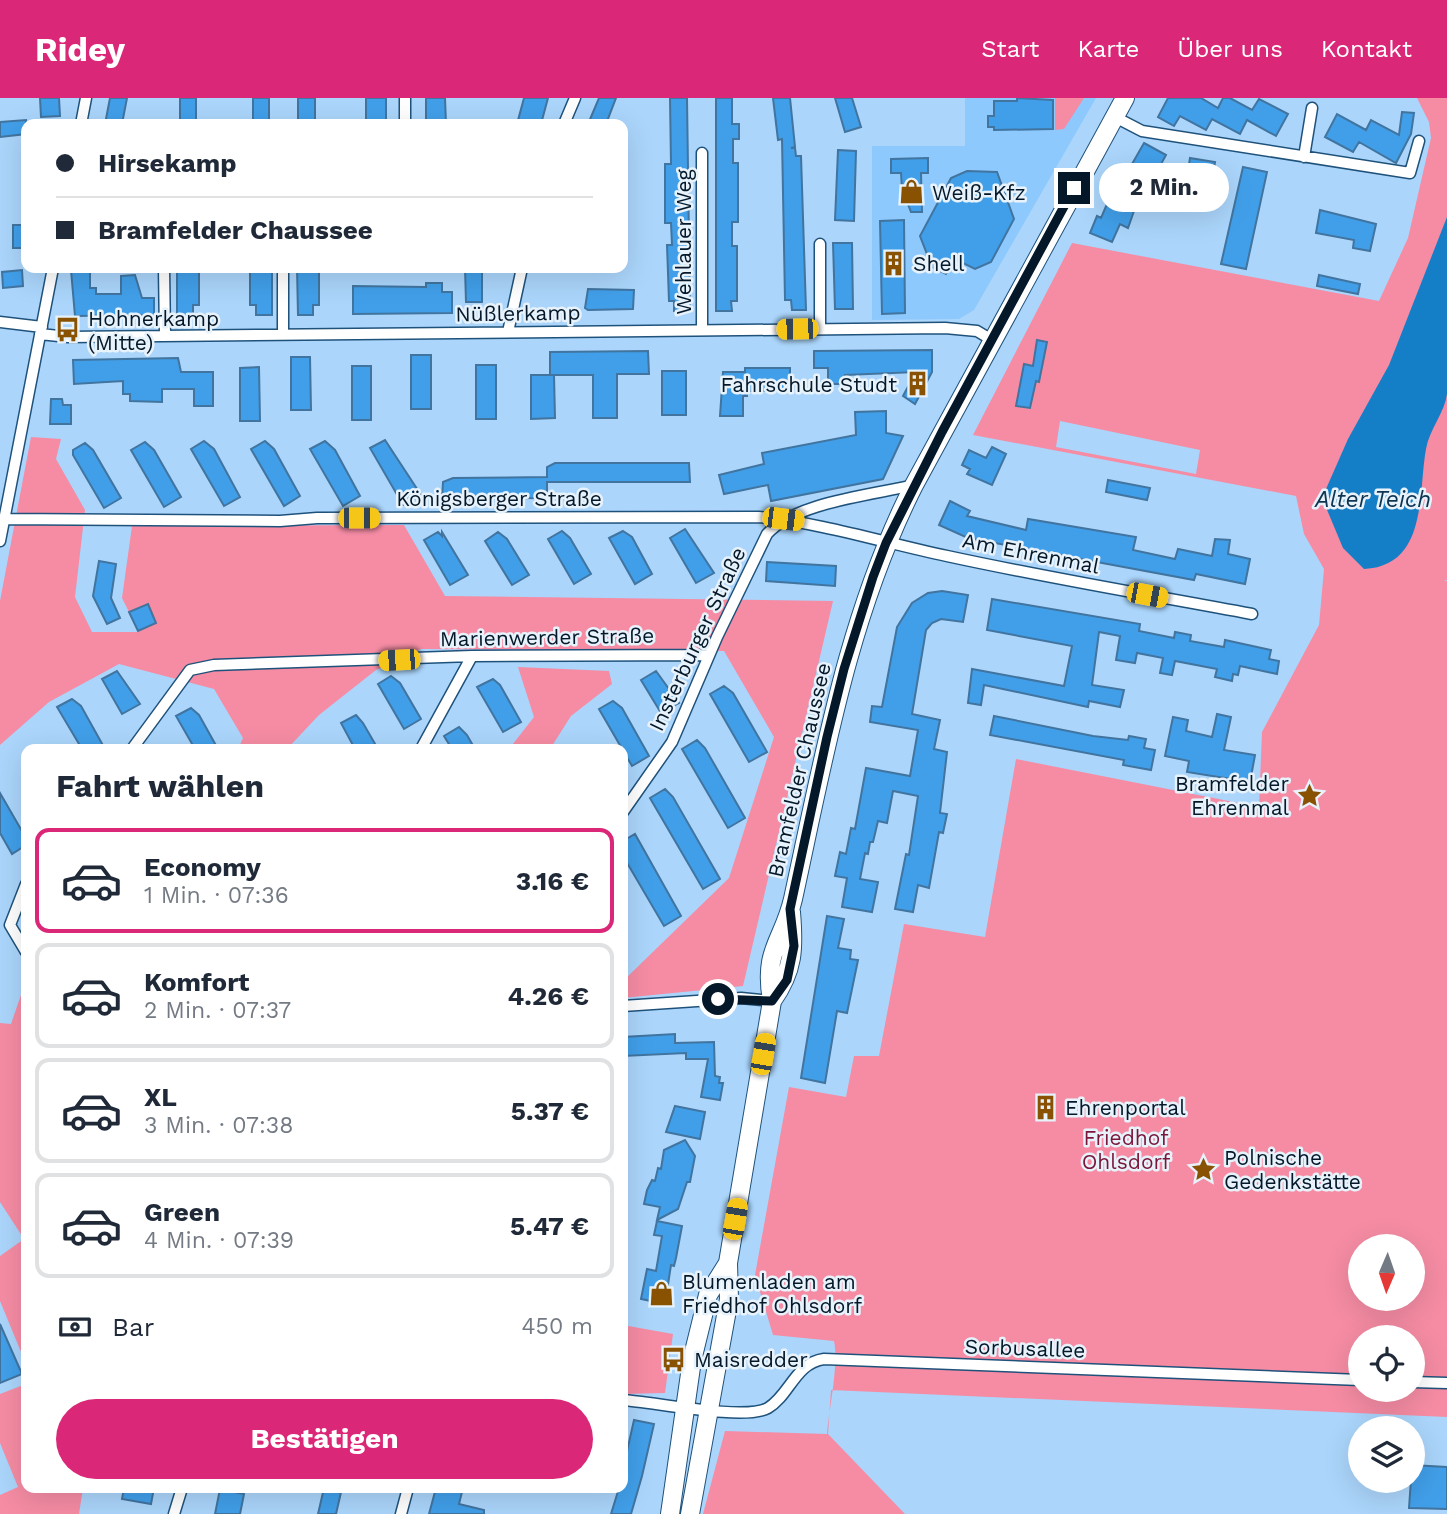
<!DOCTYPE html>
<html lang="de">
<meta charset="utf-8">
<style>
body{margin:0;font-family:"Work Sans",sans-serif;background:#f2f2f3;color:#1f2937;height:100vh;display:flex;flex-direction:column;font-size:26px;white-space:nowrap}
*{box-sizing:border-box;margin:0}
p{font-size:23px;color:#747a83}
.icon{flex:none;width:38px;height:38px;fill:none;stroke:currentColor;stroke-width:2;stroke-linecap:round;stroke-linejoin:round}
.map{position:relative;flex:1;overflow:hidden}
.side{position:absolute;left:21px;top:646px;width:607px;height:749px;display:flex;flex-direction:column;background:#fff;border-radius:14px;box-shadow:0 7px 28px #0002}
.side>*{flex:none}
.banner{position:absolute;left:21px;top:21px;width:607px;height:154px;border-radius:14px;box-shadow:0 7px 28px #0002;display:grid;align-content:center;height:154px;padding:0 35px;background:#fff}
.needle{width:46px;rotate:182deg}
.tools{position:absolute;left:1348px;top:1136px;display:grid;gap:14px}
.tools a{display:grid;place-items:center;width:77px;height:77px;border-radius:50%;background:#fff;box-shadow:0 7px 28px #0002;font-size:35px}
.end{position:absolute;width:32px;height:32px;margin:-16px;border:9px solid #041829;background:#fff;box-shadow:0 0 0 4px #fff}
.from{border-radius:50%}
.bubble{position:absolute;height:49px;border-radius:24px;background:#fff;box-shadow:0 7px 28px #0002;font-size:23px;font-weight:700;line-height:49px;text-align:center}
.car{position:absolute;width:21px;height:42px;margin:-21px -10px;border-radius:9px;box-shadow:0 0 5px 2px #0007;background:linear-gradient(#f5c518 24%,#345 0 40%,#f5c518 0 76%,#345 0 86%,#f5c518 0)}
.banner b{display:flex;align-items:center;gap:24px;height:66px;font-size:26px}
.banner b+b{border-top:2px solid #e0e1e3}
.banner i{width:18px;height:18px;background:#1f2937}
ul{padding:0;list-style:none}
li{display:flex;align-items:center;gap:21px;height:105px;margin:0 14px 10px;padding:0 21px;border:4px solid #e0e1e3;border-radius:14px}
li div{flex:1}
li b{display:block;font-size:26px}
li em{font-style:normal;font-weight:700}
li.selected{border-color:#db2777}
li>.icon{width:63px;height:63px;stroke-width:1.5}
h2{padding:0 35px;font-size:32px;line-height:84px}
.pay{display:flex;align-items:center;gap:18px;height:77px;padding:0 35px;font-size:26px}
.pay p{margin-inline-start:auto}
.button{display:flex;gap:14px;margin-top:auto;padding:14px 35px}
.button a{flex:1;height:80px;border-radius:42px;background:#db2777;color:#fff;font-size:28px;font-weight:700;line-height:80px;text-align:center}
header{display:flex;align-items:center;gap:42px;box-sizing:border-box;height:98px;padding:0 35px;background:#db2777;color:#fff}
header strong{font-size:33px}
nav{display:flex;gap:38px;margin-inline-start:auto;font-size:24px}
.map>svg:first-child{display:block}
.built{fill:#8ec9fe}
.green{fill:#f58ca4;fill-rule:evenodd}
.water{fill:#147ec6}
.building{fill:#419fe9;stroke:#41749f;stroke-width:2}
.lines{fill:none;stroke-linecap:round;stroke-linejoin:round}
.minor-casing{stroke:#1f527b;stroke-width:13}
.primary-casing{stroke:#1f527b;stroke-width:20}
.minor{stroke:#fff;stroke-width:10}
.primary{stroke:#fff;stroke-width:18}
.route{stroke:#041829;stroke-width:9}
.labels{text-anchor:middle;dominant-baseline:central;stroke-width:5;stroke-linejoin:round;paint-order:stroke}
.poi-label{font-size:21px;fill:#041829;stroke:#e7f2fb;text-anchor:start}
.street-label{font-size:21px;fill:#041829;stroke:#e7f2fb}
.park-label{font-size:21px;fill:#7b1639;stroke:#e7f2fb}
.water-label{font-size:23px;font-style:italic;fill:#0d3451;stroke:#e7f2fb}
</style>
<header>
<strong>Ridey</strong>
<nav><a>Start</a><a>Karte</a><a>Über uns</a><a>Kontakt</a></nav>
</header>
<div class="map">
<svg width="1447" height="1416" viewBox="0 0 1447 1416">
<rect width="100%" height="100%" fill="#abd5fb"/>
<path class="built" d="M965 0H1096L974 212 959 221 872 222V48H965Z"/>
<path class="green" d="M1055 0H1084L1064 31 1055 32Z
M1417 0H1447V482L1444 483H1447V1319L831 1292 828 1336 905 1416H703L725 1333 827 1336C829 1310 839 1266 834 1243L773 1237 755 1177 789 989 846 999 854 958H879L904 826 985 839 1016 661 1259 709 1262 634 1319 527 1324 471 1304 436 1296 398 973 337 1072 145 1379 203 1408 140 1431 40 1429 24ZM1060 323 1200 352 1196 376 1056 349ZM1360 1148H1412V1200H1360ZM1360 1239H1412V1292H1360Z
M31 339 61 341 56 361 85 412 75 499 92 534H137L156 525 148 506 129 514 122 500 132 428 404 427 445 498 833 503 743 888 623 900V883L729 780 774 639 724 553 421 551 376 572 319 617 287 651H238L243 640 214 591 119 566 49 604 0 647V503Z
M518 569 609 573 612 586 571 618 550 651H509L534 619Z
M23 891 26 892V1266L0 1203V1158L24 1141 0 1104V925L11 926Z
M623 1227 673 1236 665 1295 623 1296Z
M26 1286V1390H83L79 1416H0V1397L18 1389 0 1345V1296Z"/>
<path class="water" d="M1447 119C1447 177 1447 238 1447 296 1445 314 1429 332 1426 351 1418 394 1428 468 1364 471L1343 450 1325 407 1326 391 1348 341 1389 267Z"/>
<path class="building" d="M40 0H59L60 18 41 19Z
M110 0H127L122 26H105Z
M180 0H196V26H180Z
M253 0H269V26H253Z
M298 0H315V26H298Z
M366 0H386V26H366Z
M426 0H445L446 26H426Z
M524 0H548L541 26H517Z
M599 0H616L606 26H588Z
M670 0H687L690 213H674V203H669L667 147H672L671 125H665V66H671Z
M716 0H732V26H739V41H733V65H738V124H732V148H737V203H731L732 213H716Z
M773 0H790L795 49 791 50H795L796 58H801L806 212H792L791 202H785L782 41 778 42Z
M835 0H852L861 29 845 34Z
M1017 0 1053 2V31L994 32V29H988V18H994V3H1017Z
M1168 0H1201L1218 10 1223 0H1230L1252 12 1259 1 1288 16 1276 38 1247 22 1240 36 1212 21 1206 32 1180 18 1174 28 1158 19Z
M1402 14 1414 15 1411 36 1396 65 1359 44 1353 54 1325 39 1337 16 1366 32 1371 22 1399 37Z
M26 22V36L0 39V24Z
M1144 45 1166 57 1147 92 1142 90 1128 130 1120 126 1112 144 1090 135 1097 118 1101 120 1119 78 1124 80Z
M838 52 856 53 854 123 835 122Z
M928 60V75H921L922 114H911L902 91 901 75H891V61Z
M1190 60 1215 64 1210 96 1185 92Z
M1243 69 1267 74 1246 171 1221 166Z
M967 73 997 74 1014 121 991 164 975 171 955 161 946 176 932 169 920 138 951 80Z
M1320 112 1376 126 1370 153 1353 150 1354 142 1316 135Z
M904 122 905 215 882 216 880 123Z
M13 127H26V150H13Z
M833 145H852L853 211H835Z
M177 170H193V174H199V207H193V217H177Z
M256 170H272V217H256V207H250V174H256Z
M297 170H313V173H319V207H313V217H298Z
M465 170H482V204H466Z
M22 172 23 188 3 190 2 174Z
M71 172H90V190H96V196H121V178L135 177 142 200H154V217L75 218Z
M1319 177 1360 186 1358 196 1317 188Z
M426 185H442V194H452V215L353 216V188L426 189Z
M588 191 634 192 633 211 588 212 585 210Z
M1037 242 1047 244 1039 284 1036 283 1030 310 1016 308 1024 266 1033 268Z
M932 252V274L915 306 903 298 916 274 845 277V286H828V270H814V253Z
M648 253 649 276H617V320H593V277H550V254Z
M411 257H431V311H411Z
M291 259H310L311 312H291Z
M178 260 181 274H213V308H194V291H162V304L130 303V296H123V283L74 286 73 262Z
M476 267H496V321H476Z
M352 268H371V322H352Z
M259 269 260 323H240V270Z
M745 270H790V293H747V298H743V318H720L723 274H745Z
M662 273H686V317H662Z
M531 277H554L555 320 531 321Z
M51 301H62L63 307H71V326H50Z
M886 313V335L903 338 883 381 771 403 768 387 724 396 719 377 764 366 762 355 856 337 855 314Z
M385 342 421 397 403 407 370 350Z
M204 343 214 351 240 399 224 408 191 351Z
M265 343 274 351 300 398 284 408 251 351Z
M325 343 335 352 360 398 343 408 310 351Z
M145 344 154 352 181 399 164 409 131 352Z
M85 345 93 352 121 400 104 410 73 357V352Z
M992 349 1006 356 992 387 967 376 970 371 962 367 969 352 986 360Z
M555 365H689L690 384H547V400L442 401 443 384 453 380 547 379V369Z
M1108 382 1150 390 1147 402 1106 394Z
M950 403 970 413 967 418 1026 432 1028 421 1136 439 1133 452 1175 461 1178 451 1212 458 1215 441 1230 442 1228 456 1250 461 1245 486 1196 476 1194 482 968 440 939 427Z
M685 431 714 475 696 485 670 440Z
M562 433 570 440 591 476 574 486 548 441Z
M623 433 632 439 652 476 635 486 609 440Z
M438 434 442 438V434L468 477 450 487 424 442Z
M498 434 507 441 529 477 512 487 485 443Z
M99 463 116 466 111 500 120 520 107 526 93 498Z
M767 464 836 468 835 488 766 483Z
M942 493 968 497 963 524 941 521 932 525 926 532 912 616 940 622 934 651 947 654 940 715 947 716 943 735 939 734 929 790 918 787 913 814 895 811 906 756 909 757 918 698 893 693 887 725 878 723 873 744H870L868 756 865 755 860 781 878 784 872 814 842 809 847 780 835 778 840 754 846 756 851 730 855 731 866 670 910 678 918 632 870 624 872 608 882 609 897 529 912 505 928 495Z
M992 501 1140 526 1139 533 1174 540 1175 534 1191 537 1190 543 1224 549 1225 542 1271 552 1269 561 1279 563 1277 576 1240 568 1238 577 1233 576 1232 583 1215 579 1217 571 1175 563 1172 577 1160 575 1163 560 1137 555 1135 565 1116 562 1120 538 1099 534 1092 587 1124 592 1120 609 1089 603 1088 609 984 587 981 607 968 605 972 571 1064 588 1072 548 987 532Z
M148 506 156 525 138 533 129 514Z
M117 573 140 606 122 616 102 581Z
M656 573 679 605 661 615 641 582Z
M391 578 400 585 421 621 404 631 378 586Z
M493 581 500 587 521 624 503 634 477 589Z
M724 588 733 595 767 654 749 664 710 596Z
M72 601 81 608 105 651H82L57 609Z
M613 603 622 610 649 658 632 668 599 611Z
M191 610 199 617 218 651H195L176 618Z
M1217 616 1231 619 1224 652 1255 657 1250 684 1187 674 1189 663 1165 658 1173 619 1188 622 1186 633 1212 639Z
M356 617 363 625 378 651H355L341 625Z
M994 618 1093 638 1128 642 1129 638 1146 641 1144 650 1155 652 1151 672 1123 667 1124 662 990 637Z
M459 629 467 637 475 651H452L444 638Z
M697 642 705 650 745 720 728 730 682 651Z
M665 691 673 699 720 781 703 791 650 700Z
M0 695 26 740V747L12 756 0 735Z
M635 736 681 818 664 828 623 758V743Z
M827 818 844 821 838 850 851 852 850 861 858 862 847 915 837 913 825 985 801 980Z
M675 936V945L714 944 715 978 720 979 719 985H723L720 1002 701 999 708 961H686V955L623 958V939Z
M675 1008 705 1014 700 1041 666 1034Z
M685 1042 695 1058 690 1084H687L678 1111 657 1122 660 1109 644 1106 647 1092 652 1082 655 1083 658 1070 661 1071 664 1052Z
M657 1123 682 1128 676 1160 674 1168 671 1167 665 1206 641 1201 647 1171 656 1173 662 1138 654 1137Z
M0 1226 22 1276 0 1285Z
M634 1322 654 1326 642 1378 631 1416H611L619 1390H623V1371Z
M1412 1367 1447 1369V1411L1409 1410Z
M124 1390H154L151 1406 122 1401Z
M324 1390H342L336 1416H318Z
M436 1390H463L459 1406 484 1412V1416H429Z
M220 1391 244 1396 240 1416H215Z"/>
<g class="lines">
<defs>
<path id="minor" d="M405 0V26
M1115 19 1142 33 1410 75 1419 43
M81 26 86 0
M564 26 575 0
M702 55V232
M1304 59 1312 10
M164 170 165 238
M0 224 42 229
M820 231V146
M508 234 522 170
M40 236 68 239 945 230 977 233 992 242
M283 236V170
M5 421 280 423 317 420 759 419C823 425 885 445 947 458 1048 480 1150 497 1252 516
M0 443 53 170
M132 651 190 572 214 567 472 558 709 557
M421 651 472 558
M623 714 672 644 717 539 767 436C795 404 873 397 914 387
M26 786 10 827 26 854
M623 908 741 900 772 903
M1412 1284 1447 1285
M623 1302C654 1304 745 1323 768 1310 790 1297 795 1265 824 1261L1360 1282
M174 1416 182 1390
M401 1416 408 1390"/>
<path id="primary" d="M772 903C794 872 794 850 791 814
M670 1416 692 1262 708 1197 728 1165
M690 1416 729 1201 728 1165 772 903C763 851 783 844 793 801 824 659 848 517 914 387L1125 0"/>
</defs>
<use href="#minor" class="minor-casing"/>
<use href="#primary" class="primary-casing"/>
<use href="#minor" class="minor"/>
<use href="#primary" class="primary"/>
</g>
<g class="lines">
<path class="route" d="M718 901 772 903 787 882 794 848 790 811 827 639 844 571 873 479 886 445 942 334 1074 90"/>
</g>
<defs>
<symbol id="shop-bare" viewBox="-9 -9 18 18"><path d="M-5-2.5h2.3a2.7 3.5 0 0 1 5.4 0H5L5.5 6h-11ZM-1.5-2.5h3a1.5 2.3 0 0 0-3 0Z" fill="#895102" stroke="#e7f2fb" stroke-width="2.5" paint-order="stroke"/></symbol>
<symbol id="building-bare" viewBox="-9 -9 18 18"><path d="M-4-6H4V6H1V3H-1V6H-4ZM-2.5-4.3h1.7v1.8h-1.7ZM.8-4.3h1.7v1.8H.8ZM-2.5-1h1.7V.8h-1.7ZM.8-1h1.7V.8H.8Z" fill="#895102" stroke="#e7f2fb" stroke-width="2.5" paint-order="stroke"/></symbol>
<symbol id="bus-bare" viewBox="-9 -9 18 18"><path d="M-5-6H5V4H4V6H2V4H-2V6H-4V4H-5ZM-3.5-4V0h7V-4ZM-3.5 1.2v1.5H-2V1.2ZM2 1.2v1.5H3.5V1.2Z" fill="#895102" stroke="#e7f2fb" stroke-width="2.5" paint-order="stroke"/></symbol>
<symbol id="sight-bare" viewBox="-9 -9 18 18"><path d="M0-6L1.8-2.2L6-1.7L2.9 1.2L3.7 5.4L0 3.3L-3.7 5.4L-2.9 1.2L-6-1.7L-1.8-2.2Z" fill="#895102" stroke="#e7f2fb" stroke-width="2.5" paint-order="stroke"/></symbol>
</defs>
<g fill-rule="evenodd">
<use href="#shop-bare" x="894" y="76" width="35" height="35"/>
<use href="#building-bare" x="876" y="148" width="35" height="35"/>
<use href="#bus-bare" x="50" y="214" width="35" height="35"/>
<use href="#building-bare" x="900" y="268" width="35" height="35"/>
<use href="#sight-bare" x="1292" y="680" width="35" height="35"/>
<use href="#building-bare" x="1028" y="992" width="35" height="35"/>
<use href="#sight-bare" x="1186" y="1054" width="35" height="35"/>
<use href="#shop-bare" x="644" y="1178" width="35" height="35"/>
<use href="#bus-bare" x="656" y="1244" width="35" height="35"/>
</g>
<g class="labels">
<g class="poi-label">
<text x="932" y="94">Weiß-Kfz</text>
<text x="913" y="165">Shell</text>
<text x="88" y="220">Hohnerkamp<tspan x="88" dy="24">(Mitte)</tspan></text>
<text x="897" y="286" text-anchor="end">Fahrschule Studt</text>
<text x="1289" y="685" text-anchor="end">Bramfelder<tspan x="1289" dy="24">Ehrenmal</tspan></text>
<text x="1065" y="1009">Ehrenportal</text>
<text x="1224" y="1059">Polnische<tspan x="1224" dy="24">Gedenkstätte</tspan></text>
<text x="682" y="1183">Blumenladen am<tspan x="682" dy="24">Friedhof Ohlsdorf</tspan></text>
<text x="694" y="1261">Maisredder</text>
</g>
<g class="street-label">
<text transform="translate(683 144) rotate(-90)">Wehlauer Weg</text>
<text transform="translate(518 215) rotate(-1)">Nüßlerkamp</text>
<text x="499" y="400">Königsberger Straße</text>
<text transform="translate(1031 455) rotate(11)">Am Ehrenmal</text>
<text transform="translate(547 539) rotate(-1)">Marienwerder Straße</text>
<text transform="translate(697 541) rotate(-65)">Insterburger Straße</text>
<text transform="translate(799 672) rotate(-77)">Bramfelder Chaussee</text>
<text transform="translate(1025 1250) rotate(2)">Sorbusallee</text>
</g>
<g class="park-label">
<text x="1126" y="1039">Friedhof<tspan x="1126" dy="24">Ohlsdorf</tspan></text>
</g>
<g class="water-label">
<text x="1373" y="401">Alter Teich</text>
</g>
</g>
</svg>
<div class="tools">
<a><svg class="needle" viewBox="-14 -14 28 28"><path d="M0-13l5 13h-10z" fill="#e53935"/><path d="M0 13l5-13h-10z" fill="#747a83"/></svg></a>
<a><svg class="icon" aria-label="locate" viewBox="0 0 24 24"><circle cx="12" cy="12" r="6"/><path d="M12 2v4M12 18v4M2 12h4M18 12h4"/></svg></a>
<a><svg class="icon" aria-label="layers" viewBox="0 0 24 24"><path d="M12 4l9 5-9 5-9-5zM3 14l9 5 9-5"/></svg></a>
</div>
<i class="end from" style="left:718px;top:901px"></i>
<i class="end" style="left:1074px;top:90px"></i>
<div class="bubble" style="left:1099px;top:65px;width:130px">2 Min.</div>
<i class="car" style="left:797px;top:231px;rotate:269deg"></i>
<i class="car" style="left:359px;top:420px;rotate:90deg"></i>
<i class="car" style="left:783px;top:421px;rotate:97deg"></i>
<i class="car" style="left:1147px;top:497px;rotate:101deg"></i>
<i class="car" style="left:399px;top:562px;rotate:267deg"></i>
<i class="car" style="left:763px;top:956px;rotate:10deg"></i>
<i class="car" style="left:735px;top:1121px;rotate:10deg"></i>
<div class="banner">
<b><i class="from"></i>Hirsekamp</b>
<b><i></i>Bramfelder Chaussee</b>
</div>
<section class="side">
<h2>Fahrt wählen</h2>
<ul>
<li class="selected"><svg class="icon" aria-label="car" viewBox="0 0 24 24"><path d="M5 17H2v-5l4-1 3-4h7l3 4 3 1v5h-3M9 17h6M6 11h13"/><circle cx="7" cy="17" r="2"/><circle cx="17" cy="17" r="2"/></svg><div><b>Economy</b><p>1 Min. · 07:36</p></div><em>3.16 €</em></li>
<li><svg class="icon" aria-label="car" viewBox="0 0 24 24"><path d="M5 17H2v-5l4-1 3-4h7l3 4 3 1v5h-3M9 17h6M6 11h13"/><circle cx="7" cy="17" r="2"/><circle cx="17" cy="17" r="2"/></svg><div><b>Komfort</b><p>2 Min. · 07:37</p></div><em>4.26 €</em></li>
<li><svg class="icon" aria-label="car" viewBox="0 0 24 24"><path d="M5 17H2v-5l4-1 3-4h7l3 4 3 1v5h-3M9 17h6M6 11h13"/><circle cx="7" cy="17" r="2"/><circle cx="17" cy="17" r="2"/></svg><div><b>XL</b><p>3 Min. · 07:38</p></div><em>5.37 €</em></li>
<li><svg class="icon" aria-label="car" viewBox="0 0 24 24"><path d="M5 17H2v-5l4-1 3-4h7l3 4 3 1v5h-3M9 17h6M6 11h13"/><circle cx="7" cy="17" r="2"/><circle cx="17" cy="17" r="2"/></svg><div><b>Green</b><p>4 Min. · 07:39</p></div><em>5.47 €</em></li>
</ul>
<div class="pay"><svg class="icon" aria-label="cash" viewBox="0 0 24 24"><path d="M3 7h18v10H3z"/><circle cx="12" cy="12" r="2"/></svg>Bar<p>450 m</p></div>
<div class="button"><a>Bestätigen</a></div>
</section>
</div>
